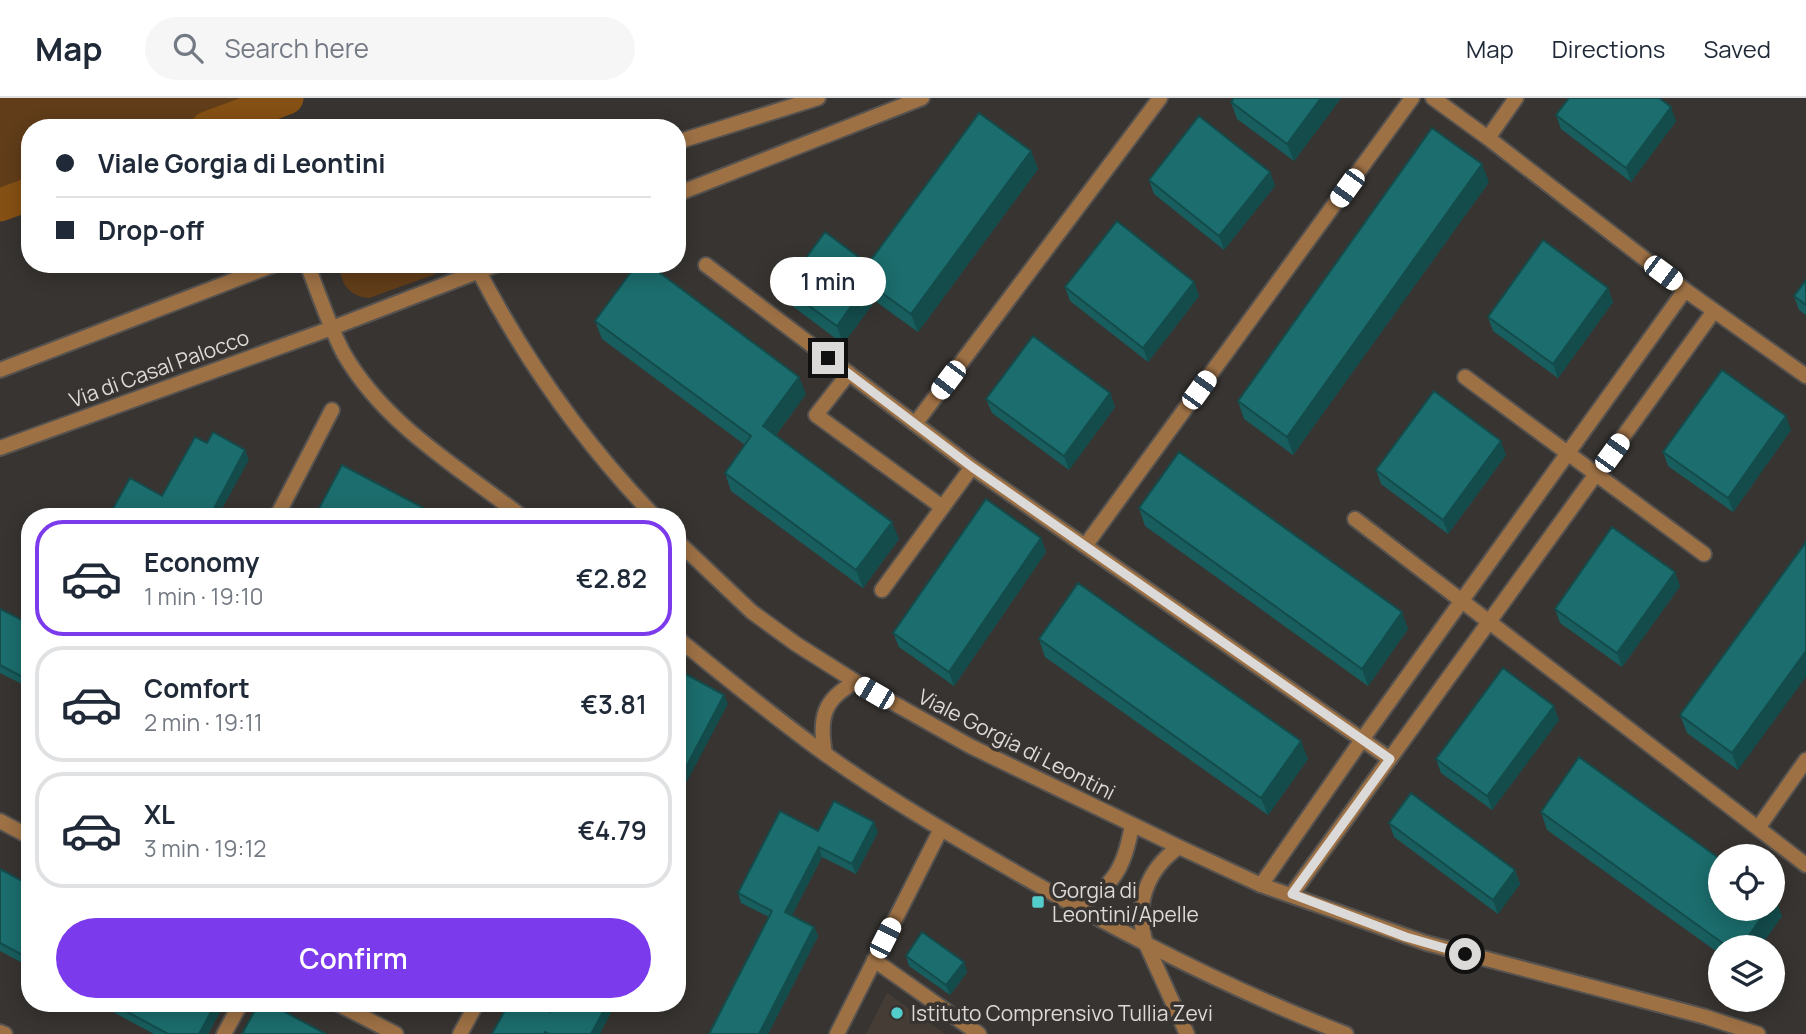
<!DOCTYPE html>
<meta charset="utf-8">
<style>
body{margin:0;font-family:Manrope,sans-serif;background:#f6f6f7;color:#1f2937;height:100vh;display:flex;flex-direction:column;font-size:26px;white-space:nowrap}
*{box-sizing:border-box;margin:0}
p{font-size:23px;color:#747a83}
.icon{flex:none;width:38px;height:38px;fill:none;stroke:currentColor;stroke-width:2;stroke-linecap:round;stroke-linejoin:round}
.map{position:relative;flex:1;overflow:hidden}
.details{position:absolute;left:21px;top:410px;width:665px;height:504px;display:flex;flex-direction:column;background:#fff;border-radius:28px;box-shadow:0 4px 18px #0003}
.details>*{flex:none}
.top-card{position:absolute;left:21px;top:21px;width:665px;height:154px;border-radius:28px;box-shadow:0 4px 18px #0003;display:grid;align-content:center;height:154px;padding:0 35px;background:#fff}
.fabs{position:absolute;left:1708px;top:746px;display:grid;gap:14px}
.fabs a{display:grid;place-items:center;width:77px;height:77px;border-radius:50%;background:#fff;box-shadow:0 4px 18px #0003;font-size:35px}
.end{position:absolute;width:32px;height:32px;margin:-16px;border:9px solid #dcdad8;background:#111;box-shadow:0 0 0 4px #111}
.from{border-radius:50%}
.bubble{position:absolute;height:49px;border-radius:24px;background:#fff;box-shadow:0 4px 18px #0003;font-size:23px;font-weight:600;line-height:49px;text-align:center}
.car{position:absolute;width:21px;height:42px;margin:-21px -10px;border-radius:9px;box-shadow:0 0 5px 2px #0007;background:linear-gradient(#fff 24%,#345 0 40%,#fff 0 76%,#345 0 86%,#fff 0)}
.top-card b{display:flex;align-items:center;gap:24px;height:66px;font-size:26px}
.top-card b+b{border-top:2px solid #e0e1e3}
.top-card i{width:18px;height:18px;background:#1f2937}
ul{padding:12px 0 0;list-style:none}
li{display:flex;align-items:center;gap:21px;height:116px;margin:0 14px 10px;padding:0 21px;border:4px solid #e0e1e3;border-radius:28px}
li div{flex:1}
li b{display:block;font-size:26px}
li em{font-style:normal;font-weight:600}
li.on{border-color:#7c3aed}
li>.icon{width:63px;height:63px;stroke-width:1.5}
.cta{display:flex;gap:14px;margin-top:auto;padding:14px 35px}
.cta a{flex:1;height:80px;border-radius:42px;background:#7c3aed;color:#fff;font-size:28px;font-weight:600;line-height:80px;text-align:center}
header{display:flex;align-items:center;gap:42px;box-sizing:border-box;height:98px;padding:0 35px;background:#fff;border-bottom:2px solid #e0e1e3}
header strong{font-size:33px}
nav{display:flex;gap:38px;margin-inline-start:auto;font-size:24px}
.search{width:490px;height:63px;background:#f6f6f7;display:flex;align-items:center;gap:18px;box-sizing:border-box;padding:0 24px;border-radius:38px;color:#747a83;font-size:26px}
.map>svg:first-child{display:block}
.built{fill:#453d35}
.green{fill:#613d19}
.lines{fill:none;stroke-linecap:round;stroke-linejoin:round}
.canal{stroke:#855013;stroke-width:33}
.lane-casing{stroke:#55524f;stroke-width:18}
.street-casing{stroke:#55524f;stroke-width:18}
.lane{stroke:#9e7145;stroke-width:14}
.street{stroke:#9e7145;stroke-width:14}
.wall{fill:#185e5e}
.shaded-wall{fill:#144c4c}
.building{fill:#1c6d6d;stroke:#144c4c;stroke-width:2}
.route{stroke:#dcdad8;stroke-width:9}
.poi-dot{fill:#53cdcb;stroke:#373431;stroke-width:2.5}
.labels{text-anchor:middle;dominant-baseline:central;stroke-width:7;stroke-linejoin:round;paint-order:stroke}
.street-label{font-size:21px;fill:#dcdad8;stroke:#373431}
.poi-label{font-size:21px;fill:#dcdad8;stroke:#373431;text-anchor:start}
</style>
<header>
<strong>Map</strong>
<div class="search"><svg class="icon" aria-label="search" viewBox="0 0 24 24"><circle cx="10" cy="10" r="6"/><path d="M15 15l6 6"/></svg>Search here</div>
<nav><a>Map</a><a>Directions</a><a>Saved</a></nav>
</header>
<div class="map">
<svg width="1806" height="936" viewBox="0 0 1806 936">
<rect width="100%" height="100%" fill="#373431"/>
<path class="built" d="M887 895 945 936H866Z"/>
<path class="green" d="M0 0H287L207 30H30V96L0 107Z
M340 166H449L433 177 369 200C350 199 339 185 340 166Z"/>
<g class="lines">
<path class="canal" d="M207 30 287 0
M0 107 30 96"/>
<defs>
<path id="lane" d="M1433 0 1488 40 1516 0
M1488 40 1685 192 1806 278
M706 167 972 369 1390 661
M849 275 816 317 942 409
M1465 279 1704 456
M915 326 1160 0
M1355 421 1806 767
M1085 448 1412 0
M882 492 972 369
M1758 730 1806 662
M1261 787 1361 643 1685 192
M1292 796 1714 213
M1146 846 1187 936"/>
<path id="street" d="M677 44 818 0
M677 96 922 0
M307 166C319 196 329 228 344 256 385 327 458 369 521 418
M475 166C522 258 583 344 654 418
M0 272 276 166
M0 350 332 230 498 166
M277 418 332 312
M677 443 752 514 796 546 856 584 970 648 1179 749 1261 787 1426 845 1706 919 1758 936
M677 540C727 580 776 621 828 658 884 698 944 733 1003 767 1113 831 1227 891 1346 936
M825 656C819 622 822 601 856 584
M0 723 30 739
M1076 809C1114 789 1125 768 1132 727
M1146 846C1134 808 1146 772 1179 749
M874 862 979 936
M336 905 396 936
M0 934 5 936
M224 936 241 905
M460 936 477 905
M837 936 941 731"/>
</defs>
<use href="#lane" class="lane-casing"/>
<use href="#street" class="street-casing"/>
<use href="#lane" class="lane"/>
<use href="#street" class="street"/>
</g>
<path class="wall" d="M1341 0 1294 63 1237 21 1231 4Z
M1556 17 1676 23 1631 84 1561 31Z
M1031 53 1038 71 918 234 875 203 843 246 791 207 784 190 868 166Z
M1270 74 1275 88 1224 152 1154 96 1149 82Z
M1489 84 1293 357 1244 321 1238 303Z
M1806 182V217L1799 212 1794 198Z
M1194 184 1199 198 1148 264 1070 203 1065 189Z
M1608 190 1613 204 1558 280 1493 233 1488 219Z
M595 223 806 296 776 337 899 441 863 490 731 393 725 375 745 347 602 241Z
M1110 295 1115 309 1069 372 992 315 986 301Z
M1791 332 1733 414 1668 368 1663 354Z
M1506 357 1448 436 1381 386 1376 372Z
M1139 410 1408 531 1368 588 1145 428Z
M1041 440 1046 454 954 588 899 549 893 535Z
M1806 444 1738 672 1687 635 1680 617Z
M1680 488 1622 569 1560 525 1555 511Z
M0 511 30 526V590L0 575Z
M1039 541 1308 661 1268 717 1045 559Z
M1559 622 1492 712 1441 675 1436 661Z
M1541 714 1782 818 1760 849H1720V856L1547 732Z
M1389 725 1515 772 1520 786 1498 816 1394 739Z
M818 733 878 734 856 776 822 759 792 817 814 829 818 838 768 936H709L769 819 741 805 738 795Z
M0 771 30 787V869L0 853Z
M906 858 964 864 967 874 950 897 909 868Z
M96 905H225L208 936H154Z"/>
<path class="shaded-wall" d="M1321 0H1341L1294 63 1287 46Z
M1671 9 1676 23 1631 84 1626 70Z
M1031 53 1038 71 918 234 911 216Z
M1482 66 1489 84 1293 357 1287 339Z
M1270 74 1275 88 1224 152 1219 138Z
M1194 184 1199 198 1148 264 1143 250Z
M868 185 875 203 843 246 837 228Z
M1608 190 1613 204 1558 280 1553 266Z
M799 279 806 296 769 346 763 328Z
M1110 295 1115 309 1069 372 1064 358Z
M1786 318 1791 332 1733 414 1728 400Z
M1501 343 1506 357 1448 436 1443 422Z
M245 352 249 362 218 418H210Z
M892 424 899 441 863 490 856 472Z
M1041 440 1046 454 954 588 949 574Z
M1675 474 1680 488 1622 569 1617 555Z
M1402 514 1408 531 1368 588 1362 571Z
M1806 553V579L1738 672 1732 655Z
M724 597 728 606 677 702V686Z
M1554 608 1559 622 1492 712 1487 698Z
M1301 643 1308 661 1268 717 1261 700Z
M874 724 878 734 856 776 852 766Z
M819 749 822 759 789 823 785 814Z
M1515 772 1520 786 1498 816 1493 802Z
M1775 800 1782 818 1760 849H1741L1768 810H1773V803Z
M814 829 818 838 768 936H759Z
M964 864 967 874 950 897 946 887Z
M216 905H225L208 936H199Z
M608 905H616L600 936H591Z"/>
<path class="building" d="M1234 0H1321L1287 46 1231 4Z
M1569 0H1659L1671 9 1626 70 1556 17Z
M979 15 1031 53 911 216 868 185 837 228 784 190 825 134 868 166Z
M1199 18 1270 74 1219 138 1149 82Z
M1432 30 1482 66 1287 339 1238 303Z
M1117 123 1194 184 1143 250 1065 189Z
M1543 142 1608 190 1553 266 1488 219Z
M637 166H648L799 279 763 328 892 424 856 472 725 375 751 338 595 223Z
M1806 182V207L1794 198Z
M1033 238 1110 295 1064 358 986 301Z
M1722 272 1786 318 1728 400 1663 354Z
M1434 293 1501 343 1443 422 1376 372Z
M213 334 245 352 210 418H109L130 380 162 398 195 339 207 345Z
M1179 354 1402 514 1362 571 1139 410Z
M342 367 433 415 432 418H315Z
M986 401 1041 440 949 574 893 535Z
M1612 429 1675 474 1617 555 1555 511Z
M1806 444V553L1732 655 1680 617Z
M1078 485 1301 643 1261 700 1039 541Z
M0 511 30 526V579L28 582 0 567Z
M1503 570 1554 608 1487 698 1436 661Z
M682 574 724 597 677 686V583Z
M1579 659 1720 761V810H1768L1741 849H1728L1541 714Z
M1411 695 1515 772 1493 802 1389 725Z
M834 703 874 724 852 766 819 749 785 814 814 829 759 936H709L772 813 738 795 780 713 818 733Z
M0 771 30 787V861L0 845Z
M922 834 964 864 946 887 906 858Z
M111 905H216L199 936H168Z
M259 905H268L326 936H242Z
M509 905H533L550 914 555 905H608L591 936H549L545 934 544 936H492Z"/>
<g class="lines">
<path class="route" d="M828 260 972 369 1390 661 1292 796 1406 839 1465 856"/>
</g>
<g class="poi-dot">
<rect x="1031" y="797" width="14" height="14" rx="3.5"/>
<circle cx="897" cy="915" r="7"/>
</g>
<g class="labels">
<g class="street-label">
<text transform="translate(159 270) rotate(-20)">Via di Casal Palocco</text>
<text transform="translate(1017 646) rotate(27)">Viale Gorgia di Leontini</text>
</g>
<g class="poi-label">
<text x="1052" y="792">Gorgia di<tspan x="1052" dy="24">Leontini/Apelle</tspan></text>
<text x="911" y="915">Istituto Comprensivo Tullia Zevi</text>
</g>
</g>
</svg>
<div class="fabs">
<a><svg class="icon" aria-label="locate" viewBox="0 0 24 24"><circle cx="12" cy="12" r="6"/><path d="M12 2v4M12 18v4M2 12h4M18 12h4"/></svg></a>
<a><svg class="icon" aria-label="layers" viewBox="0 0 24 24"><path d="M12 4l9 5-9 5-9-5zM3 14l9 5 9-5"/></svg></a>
</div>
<i class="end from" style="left:1465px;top:856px"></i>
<i class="end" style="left:828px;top:260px"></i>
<div class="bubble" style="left:770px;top:159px;width:116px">1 min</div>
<i class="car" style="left:1347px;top:90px;rotate:216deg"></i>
<i class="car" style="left:1663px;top:175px;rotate:127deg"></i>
<i class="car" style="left:948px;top:282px;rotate:217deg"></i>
<i class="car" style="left:1199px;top:292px;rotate:36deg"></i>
<i class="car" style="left:1612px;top:355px;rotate:36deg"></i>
<i class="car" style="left:874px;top:595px;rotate:300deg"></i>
<i class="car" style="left:885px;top:840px;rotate:27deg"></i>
<div class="top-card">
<b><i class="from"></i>Viale Gorgia di Leontini</b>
<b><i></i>Drop-off</b>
</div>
<section class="details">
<ul>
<li class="on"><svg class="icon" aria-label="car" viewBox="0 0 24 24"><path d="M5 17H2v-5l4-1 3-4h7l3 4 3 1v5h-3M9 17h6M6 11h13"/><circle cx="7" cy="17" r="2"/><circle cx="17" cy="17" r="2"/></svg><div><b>Economy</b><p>1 min · 19:10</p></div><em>€2.82</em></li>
<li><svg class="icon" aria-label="car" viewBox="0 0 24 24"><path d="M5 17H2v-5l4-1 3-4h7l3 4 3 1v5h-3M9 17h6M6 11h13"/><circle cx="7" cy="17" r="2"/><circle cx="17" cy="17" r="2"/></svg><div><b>Comfort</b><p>2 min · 19:11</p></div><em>€3.81</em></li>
<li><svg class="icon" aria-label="car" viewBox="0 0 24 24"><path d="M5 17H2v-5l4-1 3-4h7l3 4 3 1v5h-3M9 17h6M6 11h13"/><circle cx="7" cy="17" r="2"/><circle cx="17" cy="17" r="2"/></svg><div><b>XL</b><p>3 min · 19:12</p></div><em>€4.79</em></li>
</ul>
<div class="cta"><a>Confirm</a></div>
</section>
</div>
